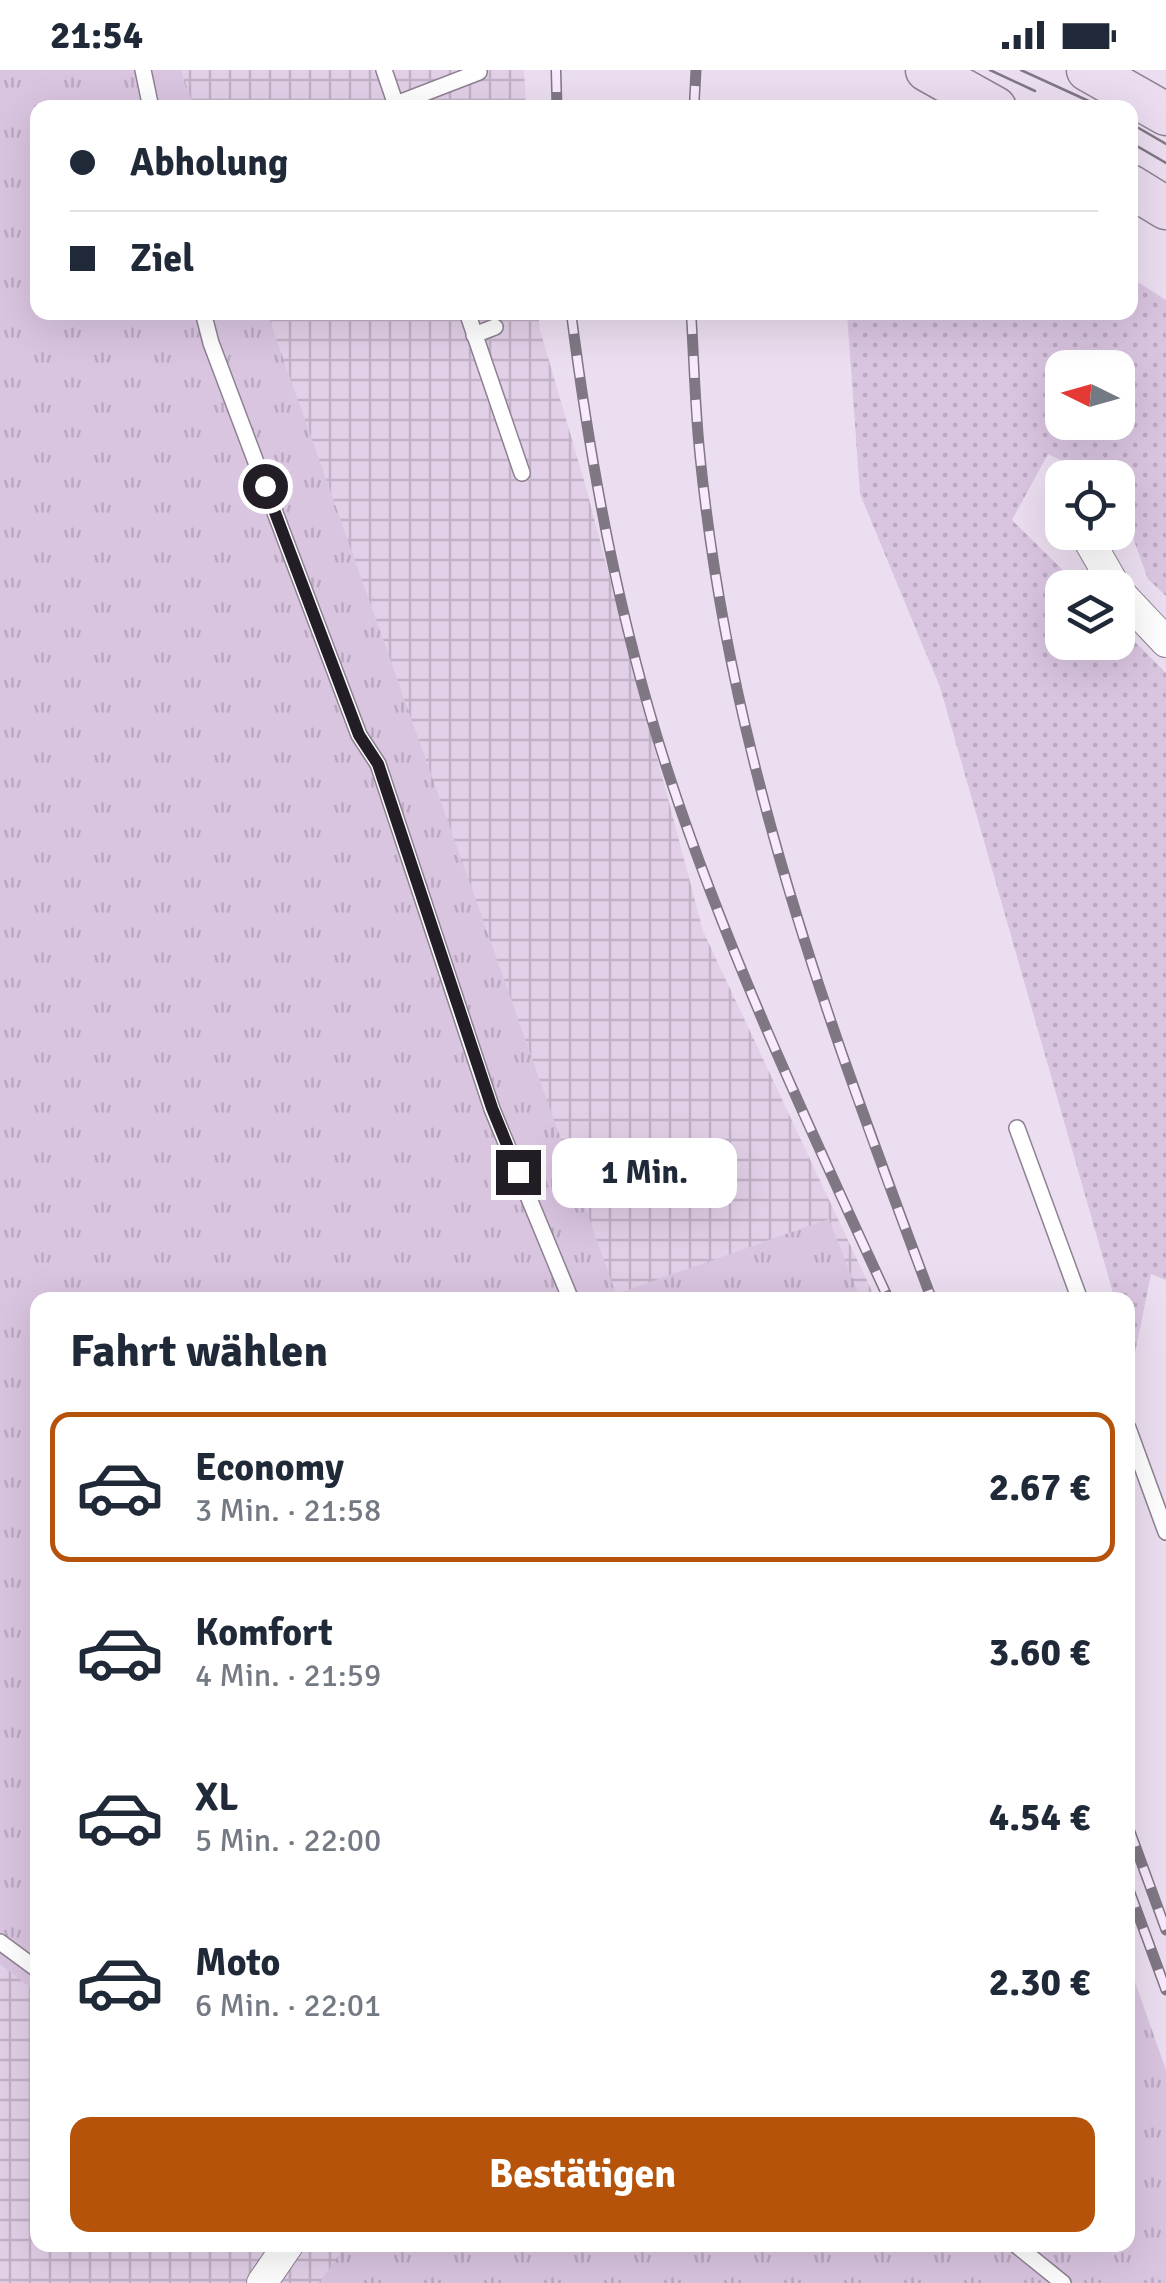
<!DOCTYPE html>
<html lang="de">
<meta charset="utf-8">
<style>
body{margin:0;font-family:Signika,sans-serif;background:#f2f2f3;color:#1f2937;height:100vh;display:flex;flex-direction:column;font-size:38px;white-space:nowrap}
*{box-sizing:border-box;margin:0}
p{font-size:32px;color:#747a83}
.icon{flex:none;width:55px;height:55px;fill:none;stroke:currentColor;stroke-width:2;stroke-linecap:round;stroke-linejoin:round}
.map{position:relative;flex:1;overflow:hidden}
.side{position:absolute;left:30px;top:1222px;width:1105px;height:960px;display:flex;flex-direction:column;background:#fff;border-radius:20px;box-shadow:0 10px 40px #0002}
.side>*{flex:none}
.guide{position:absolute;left:30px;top:30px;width:1108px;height:220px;border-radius:20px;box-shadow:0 10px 40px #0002;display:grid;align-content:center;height:220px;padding:0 40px;background:#fff}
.needle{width:65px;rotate:275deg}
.tools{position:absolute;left:1045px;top:280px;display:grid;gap:20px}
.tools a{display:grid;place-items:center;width:90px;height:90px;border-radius:20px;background:#fff;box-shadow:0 10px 40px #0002;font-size:50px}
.end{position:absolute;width:45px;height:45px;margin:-22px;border:12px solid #231e25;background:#fff;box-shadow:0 0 0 5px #fff}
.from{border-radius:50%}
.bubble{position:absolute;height:70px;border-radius:20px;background:#fff;box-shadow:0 10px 40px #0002;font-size:32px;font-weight:700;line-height:70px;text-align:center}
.guide b{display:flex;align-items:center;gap:35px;height:95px;font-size:38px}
.guide b+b{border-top:2px solid #e0e1e3}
.guide i{width:25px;height:25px;background:#1f2937}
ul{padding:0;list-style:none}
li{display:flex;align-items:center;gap:30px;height:150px;margin:0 20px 15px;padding:0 20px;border:5px solid transparent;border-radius:20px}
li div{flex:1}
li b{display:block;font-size:38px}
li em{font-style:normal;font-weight:700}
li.on{border-color:#b45309}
li>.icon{width:90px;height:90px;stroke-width:1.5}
h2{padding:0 40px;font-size:45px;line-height:120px}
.action{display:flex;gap:20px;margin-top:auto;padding:20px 40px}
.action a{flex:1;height:115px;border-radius:20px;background:#b45309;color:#fff;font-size:40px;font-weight:700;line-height:115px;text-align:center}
.status{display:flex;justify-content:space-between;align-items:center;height:70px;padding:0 50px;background:#fff;direction:ltr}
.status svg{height:28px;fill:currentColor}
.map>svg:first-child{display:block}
.industrial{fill:url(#industrial-grid)}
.grass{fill:url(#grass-tufts)}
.park{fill:url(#park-dots);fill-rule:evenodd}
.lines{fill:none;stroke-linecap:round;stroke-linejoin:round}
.lane-casing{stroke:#8e8292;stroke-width:18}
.street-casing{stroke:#8e8292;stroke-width:32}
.secondary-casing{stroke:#8e8292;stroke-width:45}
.lane{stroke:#fff;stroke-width:15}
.street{stroke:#fff;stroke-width:30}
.secondary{stroke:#ebdcf0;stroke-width:42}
.tram{stroke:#7f7783;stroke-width:2.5}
.rail-casing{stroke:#7f7783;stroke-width:11}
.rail{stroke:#f9ebfd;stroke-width:8;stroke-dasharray:22;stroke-linecap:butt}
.route{stroke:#231e25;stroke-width:12}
</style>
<div class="status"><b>21:54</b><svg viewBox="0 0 49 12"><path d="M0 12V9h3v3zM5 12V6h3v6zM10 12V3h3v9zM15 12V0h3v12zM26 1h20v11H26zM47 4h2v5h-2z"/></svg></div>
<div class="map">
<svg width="1166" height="2213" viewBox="0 0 1166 2213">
<defs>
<pattern id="industrial-grid" width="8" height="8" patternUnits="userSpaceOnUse" patternTransform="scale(2.5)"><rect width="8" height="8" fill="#e2d0e8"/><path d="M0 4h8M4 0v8" fill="none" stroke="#c2b2c7"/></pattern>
<pattern id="grass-tufts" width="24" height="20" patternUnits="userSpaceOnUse" patternTransform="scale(2.5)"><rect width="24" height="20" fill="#dac5e1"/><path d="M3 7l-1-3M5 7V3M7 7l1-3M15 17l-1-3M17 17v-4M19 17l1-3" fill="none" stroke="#bba9c1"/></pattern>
<pattern id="park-dots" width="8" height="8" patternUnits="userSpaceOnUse" patternTransform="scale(2.5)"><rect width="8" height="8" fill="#dac5e1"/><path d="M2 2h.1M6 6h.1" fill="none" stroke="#bba9c1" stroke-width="1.8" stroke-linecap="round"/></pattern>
</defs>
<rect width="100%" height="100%" fill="#ebdef0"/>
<path class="industrial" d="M0 0H524L526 37 38 38V242L538 243 540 260 585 414 703 861 876 1230H38V2175H1128L1166 2213H0Z"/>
<path class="grass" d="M0 0H181L194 37 38 38V242L267 243 616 1224 829 1149 861 1230H38L37 1923 0 1894Z
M1128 1892 1166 2000V2213H319L346 2175H1128Z"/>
<path class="park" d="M1130 207 1166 230V526L1148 509 1125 446 1118 436V408L1096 407 1048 384 1012 450 1080 517 1062 518V572H1118V555L1166 603V1210L1151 1204 1133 1293 1128 1273V1230H1115L940 617 860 424 847 243 1130 242ZM1062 298H1118V352H1062Z"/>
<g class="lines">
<defs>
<path id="lane" d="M143 0 151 38
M384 0 397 38
M396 34 479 2
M203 242 211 273 359 665 378 694 492 1039 571 1230
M467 242 522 403
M474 265 495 257
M1017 1058 1080 1230
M1128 1358 1166 1462
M0 1872 38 1900
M1016 2175 1063 2213"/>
<path id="street" d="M1084 462 1116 518
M1118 521 1166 572
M262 2213 288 2175"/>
<path id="secondary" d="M927 0 995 38
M1088 0 1166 44
M1130 116 1166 138"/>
</defs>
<use href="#lane" class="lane-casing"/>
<use href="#street" class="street-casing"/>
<use href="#secondary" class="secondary-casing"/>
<use href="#lane" class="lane"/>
<use href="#street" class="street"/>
<use href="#secondary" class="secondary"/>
<path class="tram" d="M990 0 1035 21
M1021 0 1104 38
M1130 53 1166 74
M1130 72 1166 93"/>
<defs>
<path id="rail" d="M556 0 557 38
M694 38 696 0
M571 242C591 400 620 556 670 708 729 887 810 1059 889 1230
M691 242C694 290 695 338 700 386 710 486 728 587 752 684 797 870 865 1051 932 1230
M1128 1756 1166 1860
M1128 1817 1166 1920"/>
</defs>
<use href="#rail" class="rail-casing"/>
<use href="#rail" class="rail"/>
</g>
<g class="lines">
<path class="route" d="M265 416 359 665 378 694 492 1038 518 1102"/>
</g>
</svg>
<div class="tools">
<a><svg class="needle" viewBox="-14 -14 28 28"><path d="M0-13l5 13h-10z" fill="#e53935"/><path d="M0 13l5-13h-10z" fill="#747a83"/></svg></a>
<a><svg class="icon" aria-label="locate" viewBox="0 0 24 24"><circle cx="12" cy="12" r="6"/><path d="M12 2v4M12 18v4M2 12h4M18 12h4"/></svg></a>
<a><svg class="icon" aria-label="layers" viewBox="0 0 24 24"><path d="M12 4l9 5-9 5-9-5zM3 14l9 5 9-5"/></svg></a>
</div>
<i class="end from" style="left:265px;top:416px"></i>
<i class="end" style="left:518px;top:1102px"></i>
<div class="bubble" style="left:552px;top:1068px;width:185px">1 Min.</div>
<div class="guide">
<b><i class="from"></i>Abholung</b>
<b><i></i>Ziel</b>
</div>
<section class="side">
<h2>Fahrt wählen</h2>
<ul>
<li class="on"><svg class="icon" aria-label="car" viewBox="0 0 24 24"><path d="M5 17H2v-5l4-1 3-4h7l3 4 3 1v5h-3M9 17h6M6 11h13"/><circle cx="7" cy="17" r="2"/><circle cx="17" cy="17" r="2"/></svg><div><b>Economy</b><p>3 Min. · 21:58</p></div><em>2.67 €</em></li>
<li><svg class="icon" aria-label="car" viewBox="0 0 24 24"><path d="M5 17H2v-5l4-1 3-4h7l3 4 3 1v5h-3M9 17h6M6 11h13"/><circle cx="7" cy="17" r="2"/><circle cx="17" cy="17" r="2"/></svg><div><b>Komfort</b><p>4 Min. · 21:59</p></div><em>3.60 €</em></li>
<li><svg class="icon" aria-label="car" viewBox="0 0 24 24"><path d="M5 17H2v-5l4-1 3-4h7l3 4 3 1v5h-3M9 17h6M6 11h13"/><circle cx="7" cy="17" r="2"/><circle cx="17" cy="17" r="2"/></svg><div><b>XL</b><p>5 Min. · 22:00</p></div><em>4.54 €</em></li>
<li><svg class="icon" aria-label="car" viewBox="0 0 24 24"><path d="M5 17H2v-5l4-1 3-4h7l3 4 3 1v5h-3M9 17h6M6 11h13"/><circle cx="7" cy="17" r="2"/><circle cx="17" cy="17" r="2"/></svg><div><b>Moto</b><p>6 Min. · 22:01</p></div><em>2.30 €</em></li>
</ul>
<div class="action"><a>Bestätigen</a></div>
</section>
</div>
